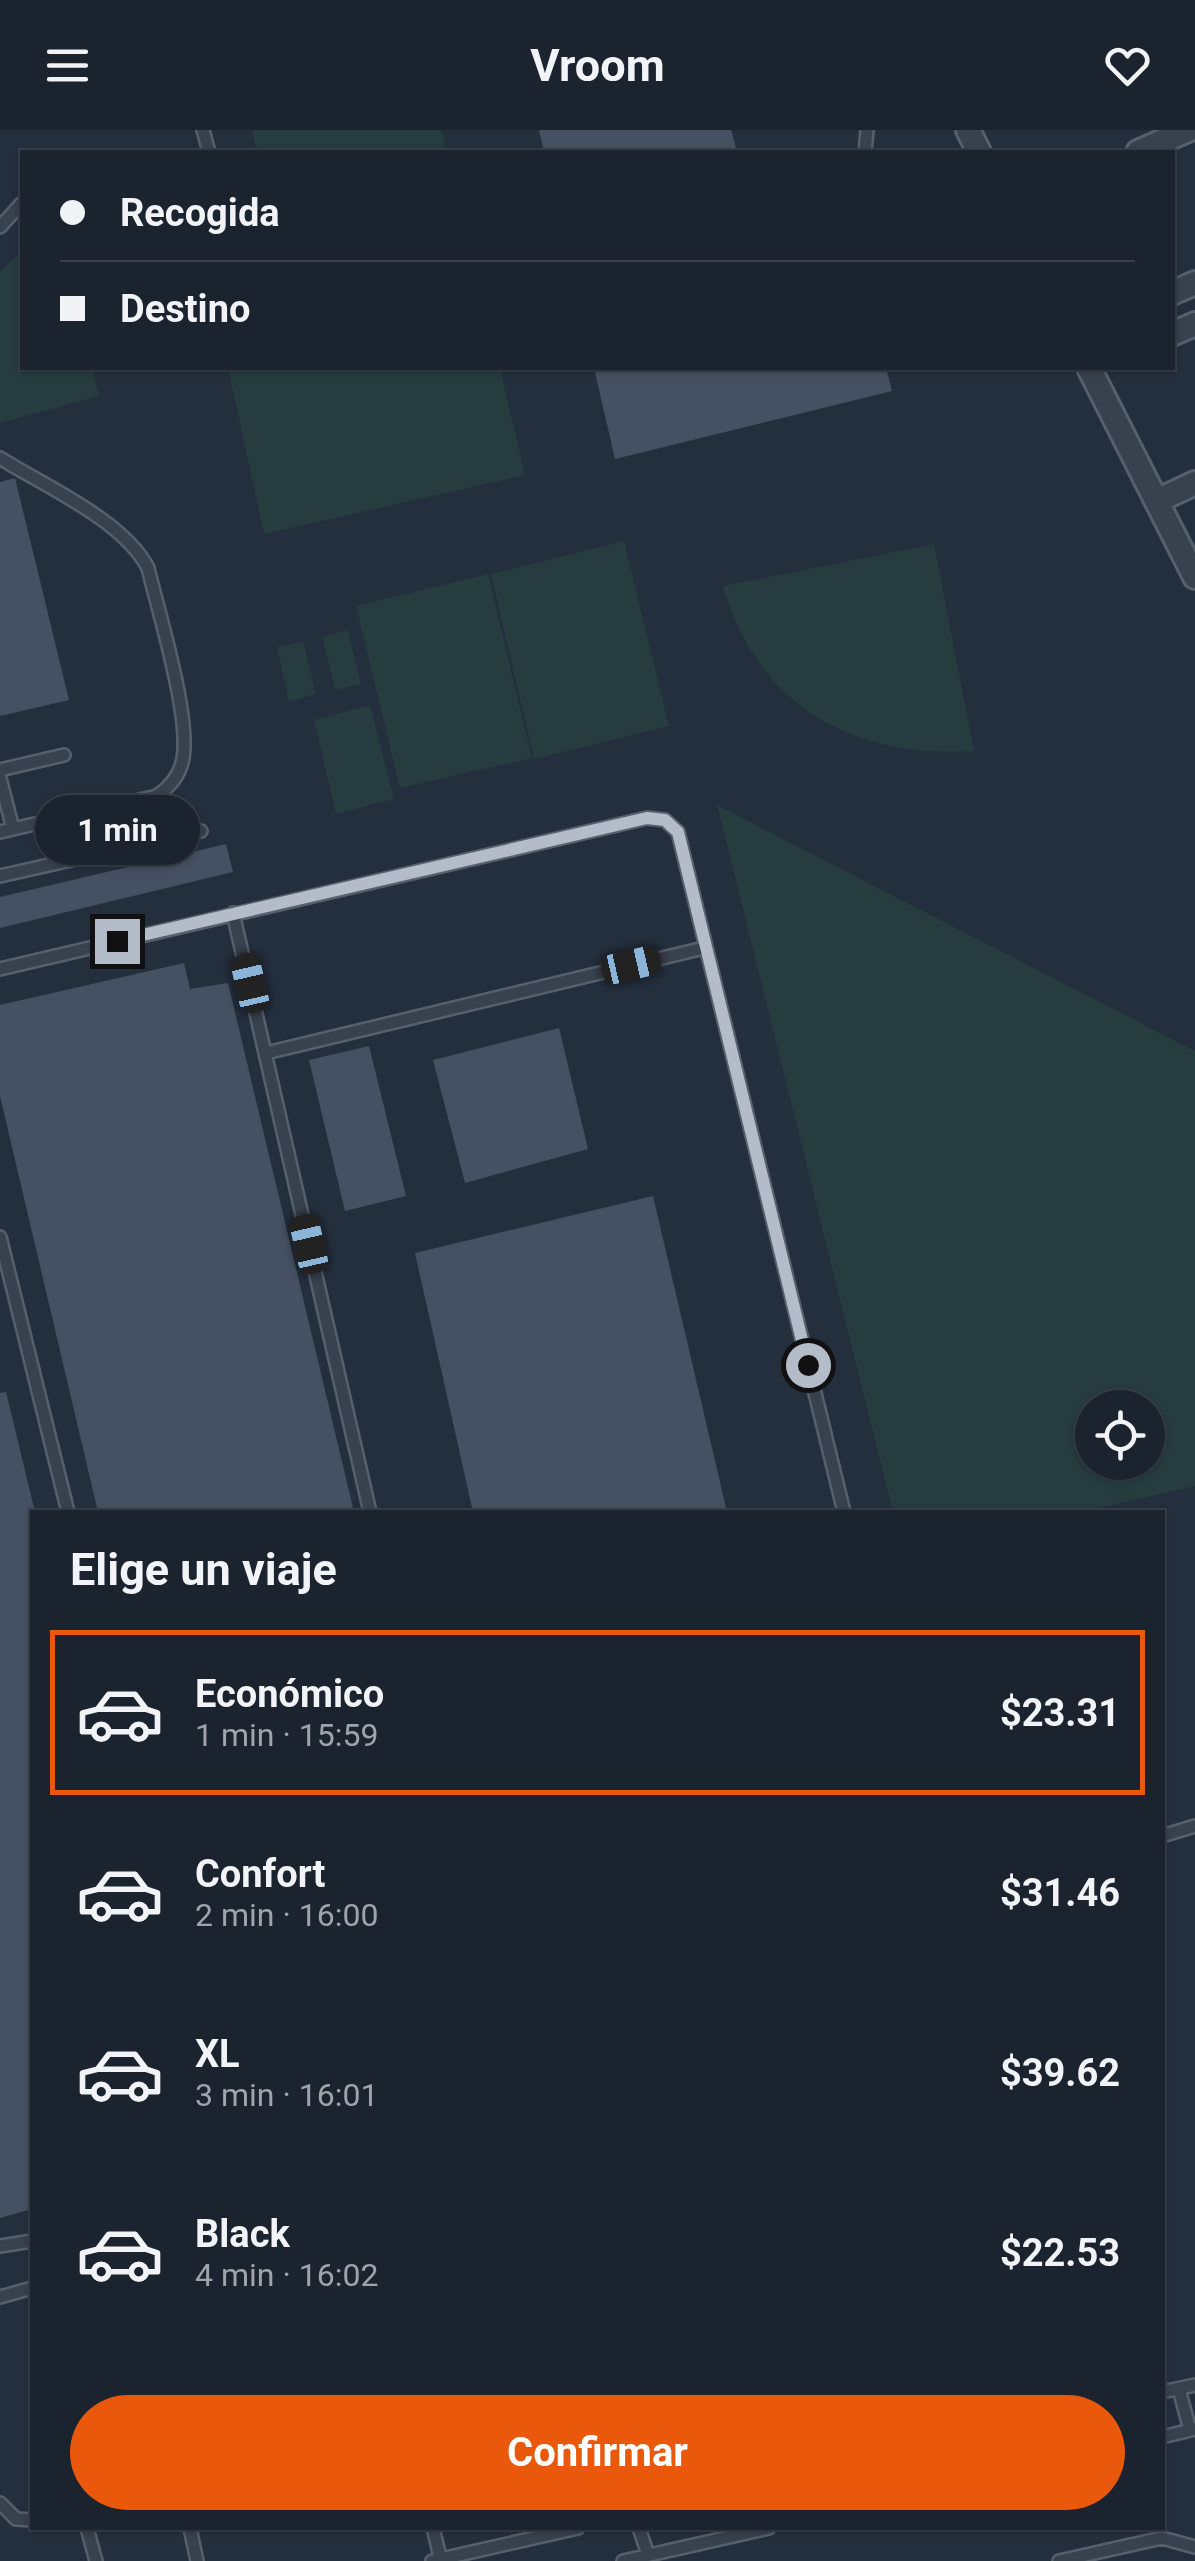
<!DOCTYPE html>
<html lang="es">
<meta charset="utf-8">
<style>
body{margin:0;font-family:Roboto,sans-serif;background:#242b36;color:#f1f3f6;height:100vh;display:flex;flex-direction:column;font-size:38px;white-space:nowrap}
*{box-sizing:border-box;margin:0}
p{font-size:32px;color:#a0a4aa}
.icon{flex:none;width:55px;height:55px;fill:none;stroke:currentColor;stroke-width:2;stroke-linecap:round;stroke-linejoin:round}
.map{position:relative;flex:1;overflow:hidden}
.side{position:absolute;left:30px;top:1380px;width:1135px;height:1020px;display:flex;flex-direction:column;background:#1b232e;border-radius:0px;box-shadow:0 2px 8px #0004,0 0 0 2px #39404a}
.side>*{flex:none}
.guide{position:absolute;left:20px;top:20px;width:1155px;height:220px;border-radius:0px;box-shadow:0 2px 8px #0004,0 0 0 2px #39404a;display:grid;align-content:center;height:220px;padding:0 40px;background:#1b232e}
.buttons{position:absolute;left:1075px;top:1260px;display:grid;gap:20px}
.buttons a{display:grid;place-items:center;width:90px;height:90px;border-radius:50%;background:#1b232e;box-shadow:0 2px 8px #0004,0 0 0 2px #39404a;font-size:50px}
.end{position:absolute;width:45px;height:45px;margin:-22px;border:12px solid #b4bcc9;background:#111;box-shadow:0 0 0 5px #111}
.from{border-radius:50%}
.bubble{position:absolute;height:70px;border-radius:35px;background:#1b232e;box-shadow:0 2px 8px #0004,0 0 0 2px #39404a;font-size:32px;font-weight:700;line-height:70px;text-align:center}
.car{position:absolute;width:30px;height:60px;margin:-30px -15px;border-radius:12px;box-shadow:0 0 8px 2px #0007;background:linear-gradient(#222 24%,#8ab4d8 0 40%,#222 0 76%,#8ab4d8 0 86%,#222 0)}
.guide b{display:flex;align-items:center;gap:35px;height:95px;font-size:38px}
.guide b+b{border-top:2px solid #39404a}
.guide i{width:25px;height:25px;background:#f1f3f6}
ul{padding:0;list-style:none}
li{display:flex;align-items:center;gap:30px;height:165px;margin:0 20px 15px;padding:0 20px;border:5px solid transparent;border-radius:0px}
li div{flex:1}
li b{display:block;font-size:38px}
li em{font-style:normal;font-weight:700}
li.active{border-color:#ea580c}
li>.icon{width:90px;height:90px;stroke-width:1.5}
h2{padding:0 40px;font-size:45px;line-height:120px}
.button{display:flex;gap:20px;margin-top:auto;padding:20px 40px}
.button a{flex:1;height:115px;border-radius:60px;background:#ea580c;color:#fff;font-size:40px;font-weight:700;line-height:115px;text-align:center}
header{display:flex;justify-content:space-between;align-items:center;height:130px;padding:0 40px;background:#1b232e;font-size:45px;font-weight:700}
.map>svg:first-child{display:block}
.green{fill:#263c3f;fill-rule:evenodd}
.building{fill:#455162}
.lines{fill:none;stroke-linecap:round;stroke-linejoin:round}
.lane-casing{stroke:#565f6c;stroke-width:16}
.street-casing{stroke:#565f6c;stroke-width:28}
.lane{stroke:#38414e;stroke-width:11}
.street{stroke:#38414e;stroke-width:22}
.route{stroke:#b4bcc9;stroke-width:12}
</style>
<header><svg class="icon" aria-label="menu" viewBox="0 0 24 24"><path d="M4 6h16M4 12h16M4 18h16"/></svg>Vroom<svg class="icon" aria-label="heart" viewBox="0 0 24 24"><path d="M12 20l-8-8c-3-5 5-10 8-4 3-6 11-1 8 4z"/></svg></header>
<div class="map">
<svg width="1195" height="2431" viewBox="0 0 1195 2431">
<rect width="100%" height="100%" fill="#242f3e"/>
<path class="green" d="M252 0H441L447 22H257Z
M22 121V238H92L99 266 0 293V142Z
M228 238H500L525 345 264 404Z
M624 411 669 596 534 629 491 444Z
M934 414 974 621C854 629 757 576 723 456Z
M488 444 532 628 400 658 356 476Z
M348 500 361 554 335 560 322 507Z
M303 511 316 564 289 572 277 517Z
M370 575 394 669 336 684 314 590Z
M717 675 1195 921V1356L1082 1382H893ZM1092 1278H1148V1332H1092Z"/>
<path class="building" d="M539 0H731L737 22H544Z
M594 238H886L892 261 615 329Z
M15 348 69 570 0 586V352Z
M226 714 233 742 0 798V767Z
M184 833 190 859 228 853 354 1382H98L0 966V875Z
M559 898 588 1019 465 1053 433 930Z
M369 916 406 1066 345 1081 309 930Z
M653 1066 727 1382H473L415 1123Z
M6 1262 35 1382 32 2079 0 2088V1263Z"/>
<g class="lines">
<defs>
<path id="lane" d="M203 0 209 22
M865 22 867 0
M0 97 22 73
M0 328C46 357 123 390 148 438 158 481 195 599 181 636 177 649 168 658 157 666L0 702
M0 640 64 625
M0 648 13 699
M0 746 201 701
M233 783 370 1382
M0 839 647 688 665 690 678 702 844 1382
M266 923 704 818
M0 1107 68 1382
M1162 1706 1195 1696
M0 2116 32 2111
M0 2167 32 2158
M1179 2259 1190 2300
M1162 2262 1195 2255
M1162 2307 1195 2299
M0 2373 16 2389 32 2390
M87 2398 96 2431
M190 2398 197 2431
M433 2398 441 2431
M639 2398 648 2425
M432 2431 578 2398
M623 2431 769 2398
M1059 2431 1162 2408 1195 2417"/>
<path id="street" d="M968 0 979 22
M1138 22 1188 0
M1172 163 1195 153
M1172 204 1195 194
M1089 238 1195 447
M1157 371 1195 353"/>
</defs>
<use href="#lane" class="lane-casing"/>
<use href="#street" class="street-casing"/>
<use href="#lane" class="lane"/>
<use href="#street" class="street"/>
</g>
<g class="lines">
<path class="route" d="M117 811 647 688 665 690 678 702 808 1235"/>
</g>
</svg>
<div class="buttons">
<a><svg class="icon" aria-label="locate" viewBox="0 0 24 24"><circle cx="12" cy="12" r="6"/><path d="M12 2v4M12 18v4M2 12h4M18 12h4"/></svg></a>
</div>
<i class="end from" style="left:808px;top:1235px"></i>
<i class="end" style="left:117px;top:811px"></i>
<div class="bubble" style="left:35px;top:665px;width:165px">1 min</div>
<i class="car" style="left:631px;top:835px;rotate:77deg"></i>
<i class="car" style="left:250px;top:853px;rotate:347deg"></i>
<i class="car" style="left:309px;top:1114px;rotate:347deg"></i>
<div class="guide">
<b><i class="from"></i>Recogida</b>
<b><i></i>Destino</b>
</div>
<section class="side">
<h2>Elige un viaje</h2>
<ul>
<li class="active"><svg class="icon" aria-label="car" viewBox="0 0 24 24"><path d="M5 17H2v-5l4-1 3-4h7l3 4 3 1v5h-3M9 17h6M6 11h13"/><circle cx="7" cy="17" r="2"/><circle cx="17" cy="17" r="2"/></svg><div><b>Económico</b><p>1 min · 15:59</p></div><em>$23.31</em></li>
<li><svg class="icon" aria-label="car" viewBox="0 0 24 24"><path d="M5 17H2v-5l4-1 3-4h7l3 4 3 1v5h-3M9 17h6M6 11h13"/><circle cx="7" cy="17" r="2"/><circle cx="17" cy="17" r="2"/></svg><div><b>Confort</b><p>2 min · 16:00</p></div><em>$31.46</em></li>
<li><svg class="icon" aria-label="car" viewBox="0 0 24 24"><path d="M5 17H2v-5l4-1 3-4h7l3 4 3 1v5h-3M9 17h6M6 11h13"/><circle cx="7" cy="17" r="2"/><circle cx="17" cy="17" r="2"/></svg><div><b>XL</b><p>3 min · 16:01</p></div><em>$39.62</em></li>
<li><svg class="icon" aria-label="car" viewBox="0 0 24 24"><path d="M5 17H2v-5l4-1 3-4h7l3 4 3 1v5h-3M9 17h6M6 11h13"/><circle cx="7" cy="17" r="2"/><circle cx="17" cy="17" r="2"/></svg><div><b>Black</b><p>4 min · 16:02</p></div><em>$22.53</em></li>
</ul>
<div class="button"><a>Confirmar</a></div>
</section>
</div>
